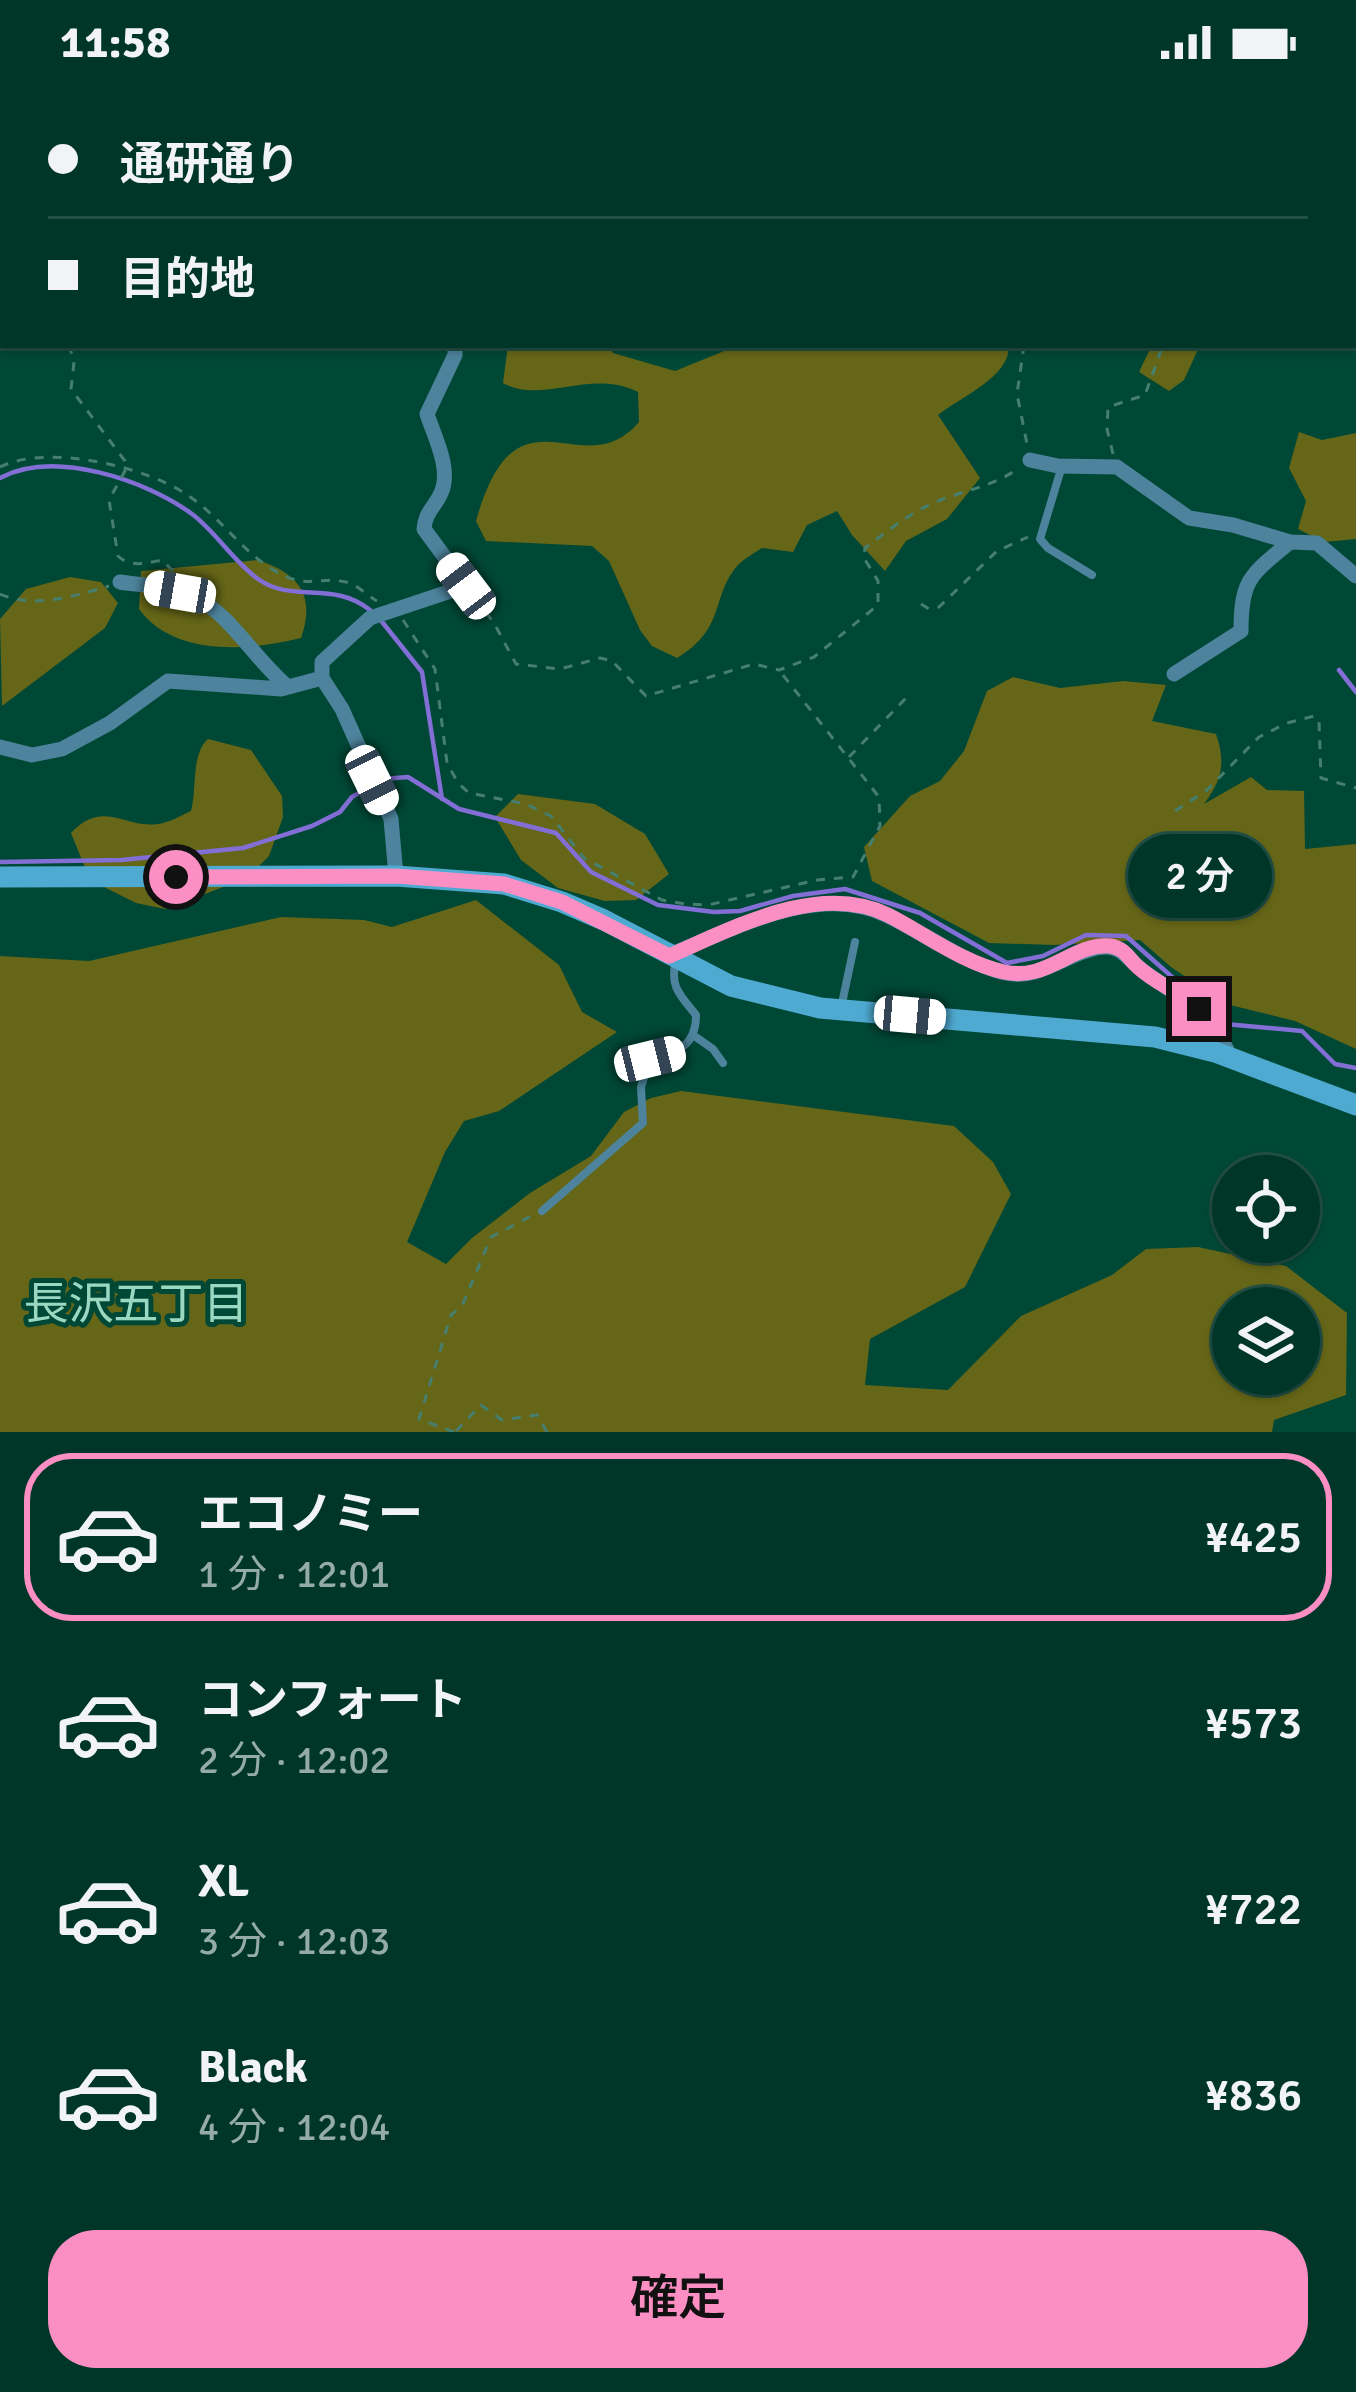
<!DOCTYPE html>
<html lang="ja">
<meta charset="utf-8">
<style>
body{margin:0;font-family:Signika,"Noto Sans JP",sans-serif;background:#0a3e30;color:#f1f3f6;height:100vh;display:flex;flex-direction:column;font-size:45px;white-space:nowrap}
*{box-sizing:border-box;margin:0}
p{font-size:39px;color:#95aba8}
.icon{flex:none;width:66px;height:66px;fill:none;stroke:currentColor;stroke-width:2;stroke-linecap:round;stroke-linejoin:round}
.map{position:relative;height:1348px;overflow:hidden}
.sheet{display:flex;flex-direction:column;background:#003628;flex:1}
.sheet>*{flex:none}
.guide{position:absolute;left:0px;top:0px;width:1356px;height:264px;box-shadow:0 3px 9px #0004,0 0 0 3px #225045;display:grid;align-content:center;height:264px;padding:0 48px;background:#003628}
.tools{position:absolute;left:1212px;top:1071px;display:grid;gap:24px}
.tools a{display:grid;place-items:center;width:108px;height:108px;border-radius:50%;background:#003628;box-shadow:0 3px 9px #0004,0 0 0 3px #225045;font-size:60px}
.end{position:absolute;width:54px;height:54px;margin:-27px;border:15px solid #fb8fc4;background:#111;box-shadow:0 0 0 6px #111}
.from{border-radius:50%}
.bubble{position:absolute;height:84px;border-radius:42px;background:#003628;box-shadow:0 3px 9px #0004,0 0 0 3px #225045;font-size:39px;font-weight:600;line-height:84px;text-align:center}
.car{position:absolute;width:36px;height:72px;margin:-36px -18px;border-radius:15px;box-shadow:0 0 9px 3px #0007;background:linear-gradient(#fff 24%,#345 0 40%,#fff 0 76%,#345 0 86%,#fff 0)}
.guide b{display:flex;align-items:center;gap:42px;height:114px;font-size:45px}
.guide b+b{border-top:3px solid #225045}
.guide i{width:30px;height:30px;background:#f1f3f6}
ul{padding:21px 0 0;list-style:none}
li{display:flex;align-items:center;gap:36px;height:168px;margin:0 24px 18px;padding:0 24px;border:6px solid transparent;border-radius:48px}
li div{flex:1}
li b{display:block;font-size:45px}
li em{font-style:normal;font-weight:600}
li.selected{border-color:#fb8fc4}
li>.icon{width:108px;height:108px;stroke-width:1.5}
.cta{display:flex;gap:24px;margin-top:auto;padding:24px 48px}
.cta a{flex:1;height:138px;border-radius:48px;background:#fb8fc4;color:#111;font-size:48px;font-weight:600;line-height:138px;text-align:center}
.status{display:flex;justify-content:space-between;align-items:center;height:84px;padding:0 60px;background:#003628;direction:ltr}
.status svg{height:33px;fill:currentColor}
.map>svg:first-child{display:block}
.green{fill:#656617;fill-rule:evenodd}
.lines{fill:none;stroke-linecap:round;stroke-linejoin:round}
.stream{stroke:#836ed6;stroke-width:4.5}
.path{stroke:#467f6f;stroke-width:3;stroke-dasharray:9 9;stroke-linecap:butt}
.lane{stroke:#4d839c;stroke-width:8}
.street{stroke:#4d839c;stroke-width:15}
.secondary{stroke:#4faad2;stroke-width:21}
.route{stroke:#fb8fc4;stroke-width:15}
.labels{text-anchor:middle;dominant-baseline:central;stroke-width:10;stroke-linejoin:round;paint-order:stroke}
.neighbourhood-label{font-size:45px;fill:#9ad8c1;stroke:#004836}
</style>
<div class="status"><b>11:58</b><svg viewBox="0 0 49 12"><path d="M0 12V9h3v3zM5 12V6h3v6zM10 12V3h3v9zM15 12V0h3v12zM26 1h20v11H26zM47 4h2v5h-2z"/></svg></div>
<div class="map">
<svg width="1356" height="1348" viewBox="0 0 1356 1348">
<rect width="100%" height="100%" fill="#004836"/>
<path class="green" d="M125 0H537L124 3Z
M1063 0H1325L1331 3H1044Z
M1353 14 1356 15V251L1353 247Z
M508 261H608L613 269 675 287 739 261H1009C1010 293 962 312 938 331L980 394 947 435 906 457 885 487 852 451 837 427 807 441 793 468 762 464C754 469 744 475 738 481 710 513 727 544 677 574L652 562 640 546 609 477 592 462 486 457 476 437C517 291 582 405 639 338L638 308C591 284 541 321 503 299Z
M1152 261H1200L1184 296 1169 307 1139 288Z
M1299 348 1322 356 1356 349V455L1324 458 1298 445 1306 417 1289 384Z
M258 476C299 490 316 511 301 554 249 567 174 573 139 525L141 487Z
M70 493 101 498 118 519 105 544 2 622 0 535 26 505Z
M1013 593 1060 604 1123 597 1166 601 1152 637 1216 650C1226 679 1222 696 1204 720L1251 693 1267 706 1304 707 1305 765 1356 760V965L1295 937 1226 920 1171 883 1140 856 1054 861 989 859 872 797 864 763 910 712 940 697 964 667 987 607Z
M208 655 251 666 282 712 283 733 269 772 247 794 165 825 136 819 90 796 71 749C105 713 126 748 163 739 172 737 182 731 191 727 197 704 191 670 208 655Z
M518 710 595 720 645 750 669 790 636 816 605 817 558 804 521 776 495 733Z
M476 816 559 881 582 928 617 948 499 1027 464 1037 445 1068 407 1158 446 1180 472 1154 530 1109 591 1072 624 1028 651 1014 681 1007 954 1042 993 1078 1011 1110 965 1203 870 1255 865 1301 948 1306 1021 1232 1112 1191 1146 1165 1198 1163 1286 1182 1347 1229 1346 1311 1274 1336 1272 1348H0V872L89 877 281 833 364 836 392 843ZM1233 1224H1299V1290H1233Z"/>
<g class="lines">
<path class="stream" d="M0 394C54 365 146 396 192 430 216 448 233 477 258 495 293 520 333 496 370 526
M379 534 422 588 442 715
M1339 586 1356 608
M0 778 121 776 243 764 312 742 340 728 352 713 383 695 408 693 459 725 556 749 591 788 658 821 714 828 740 827 793 812 845 805 920 829 1007 879 1043 872 1086 851 1126 852 1225 940 1302 947 1335 980 1356 984"/>
<path class="path" d="M592 0 593 3
M849 0 850 3
M0 170H3
M69 261 74 278 71 305 125 377 126 385 109 416 118 472C130 484 147 479 162 476L177 491
M1024 261 1017 310 1027 360
M1113 370 1107 345 1108 323 1145 311 1163 261
M0 383C47 359 152 383 193 415 223 437 244 469 275 487 308 506 317 492 346 498 356 499 367 512 377 517
M0 510C34 525 76 512 109 502
M475 514 494 539 516 580 560 585 600 574 612 577 646 612 754 580 779 586 814 573 878 521V497L864 474 865 464C890 445 916 424 946 414 971 405 994 401 1016 386
M921 520 929 525 939 523 997 467 1028 453
M403 536 435 585 447 679 458 699 469 709 526 720 551 732 584 774 662 816 685 820 708 821 817 796 853 793 880 742 879 713 779 586
M849 673 906 614
M1175 727 1207 706 1259 653 1287 639 1314 632 1319 637 1321 694 1356 704
M456 1347 481 1321 502 1336 537 1331 547 1348
M454 1348 419 1335 451 1231 462 1222 491 1153 535 1130"/>
<path class="lane" d="M1062 382 1040 455 1048 464 1092 491
M841 924 855 858
M693 951 713 965 723 979
M542 1127 643 1039 641 1003 650 975C677 968 696 963 696 931 681 912 669 903 676 877"/>
<path class="street" d="M1030 376 1058 382 1117 383 1189 434 1233 441 1290 458 1317 459 1356 492
M120 498C142 502 174 501 194 512 232 532 255 576 288 603
M1174 590 1241 547C1241 494 1251 491 1290 458
M322 594 342 625 391 735 396 792
M0 663 32 671 62 665 110 639 168 597 281 605 322 594V578L370 534 466 502 424 445C425 428 435 423 441 409 452 385 434 352 427 330L455 271V261
M669 871C734 845 818 798 886 831 924 849 961 877 1001 888 1039 898 1062 871 1097 864 1121 859 1126 874 1142 886 1184 918 1206 921 1231 974"/>
<path class="secondary" d="M0 793 396 792 504 800 562 818 604 836 731 902 820 924 1155 953 1215 968 1356 1021"/>
</g>
<g class="lines">
<path class="route" d="M176 793 396 792 504 800 562 818 669 872C734 844 819 797 888 831 925 850 963 879 1004 888 1047 898 1072 859 1110 862 1125 864 1128 874 1138 883 1156 900 1181 908 1199 925"/>
</g>
<g class="labels">
<g class="neighbourhood-label">
<text x="136" y="1220">長沢五丁目</text>
</g>
</g>
</svg>
<div class="tools">
<a><svg class="icon" aria-label="locate" viewBox="0 0 24 24"><circle cx="12" cy="12" r="6"/><path d="M12 2v4M12 18v4M2 12h4M18 12h4"/></svg></a>
<a><svg class="icon" aria-label="layers" viewBox="0 0 24 24"><path d="M12 4l9 5-9 5-9-5zM3 14l9 5 9-5"/></svg></a>
</div>
<i class="end from" style="left:176px;top:793px"></i>
<i class="end" style="left:1199px;top:925px"></i>
<div class="bubble" style="left:1128px;top:750px;width:144px">2 分</div>
<i class="car" style="left:466px;top:502px;rotate:323deg"></i>
<i class="car" style="left:180px;top:508px;rotate:280deg"></i>
<i class="car" style="left:372px;top:696px;rotate:154deg"></i>
<i class="car" style="left:910px;top:931px;rotate:95deg"></i>
<i class="car" style="left:650px;top:975px;rotate:76deg"></i>
<div class="guide">
<b><i class="from"></i>通研通り</b>
<b><i></i>目的地</b>
</div>
</div>
<section class="sheet">
<ul>
<li class="selected"><svg class="icon" aria-label="car" viewBox="0 0 24 24"><path d="M5 17H2v-5l4-1 3-4h7l3 4 3 1v5h-3M9 17h6M6 11h13"/><circle cx="7" cy="17" r="2"/><circle cx="17" cy="17" r="2"/></svg><div><b>エコノミー</b><p>1 分 · 12:01</p></div><em>¥425</em></li>
<li><svg class="icon" aria-label="car" viewBox="0 0 24 24"><path d="M5 17H2v-5l4-1 3-4h7l3 4 3 1v5h-3M9 17h6M6 11h13"/><circle cx="7" cy="17" r="2"/><circle cx="17" cy="17" r="2"/></svg><div><b>コンフォート</b><p>2 分 · 12:02</p></div><em>¥573</em></li>
<li><svg class="icon" aria-label="car" viewBox="0 0 24 24"><path d="M5 17H2v-5l4-1 3-4h7l3 4 3 1v5h-3M9 17h6M6 11h13"/><circle cx="7" cy="17" r="2"/><circle cx="17" cy="17" r="2"/></svg><div><b>XL</b><p>3 分 · 12:03</p></div><em>¥722</em></li>
<li><svg class="icon" aria-label="car" viewBox="0 0 24 24"><path d="M5 17H2v-5l4-1 3-4h7l3 4 3 1v5h-3M9 17h6M6 11h13"/><circle cx="7" cy="17" r="2"/><circle cx="17" cy="17" r="2"/></svg><div><b>Black</b><p>4 分 · 12:04</p></div><em>¥836</em></li>
</ul>
<div class="cta"><a>確定</a></div>
</section>
